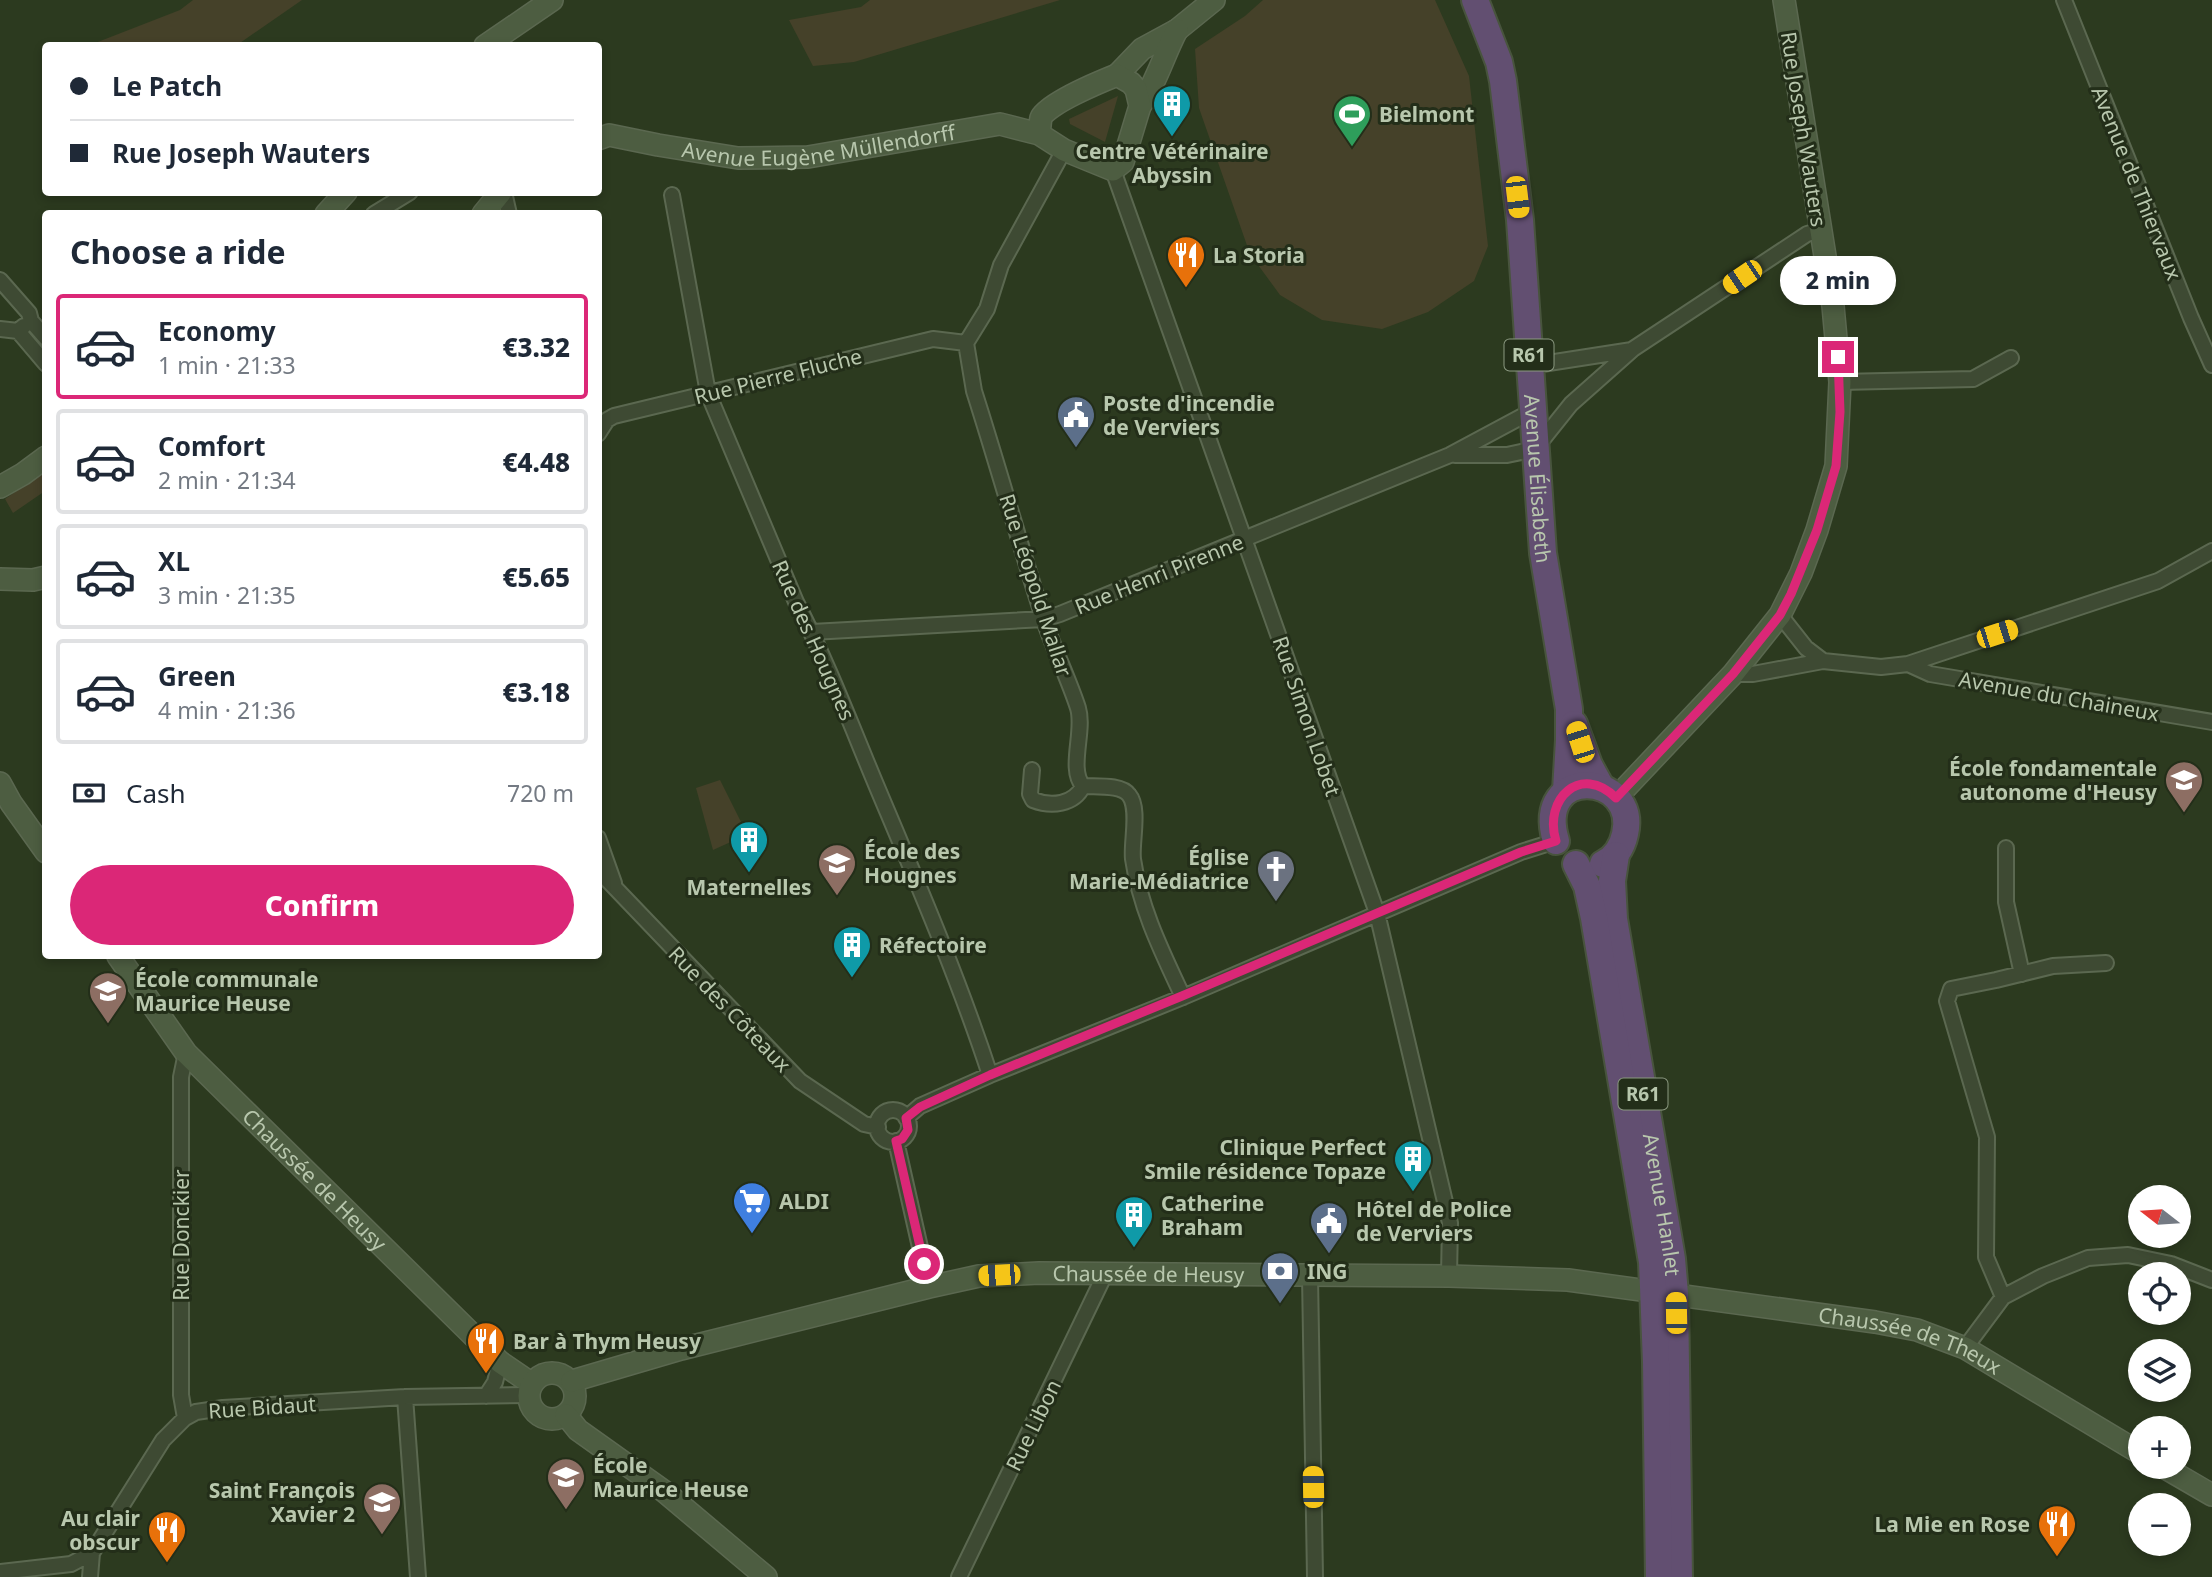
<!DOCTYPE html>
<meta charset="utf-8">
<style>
body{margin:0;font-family:"Noto Sans",sans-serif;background:#f6f6f7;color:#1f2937;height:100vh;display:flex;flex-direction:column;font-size:26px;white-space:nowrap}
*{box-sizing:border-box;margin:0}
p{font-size:23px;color:#747a83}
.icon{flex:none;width:38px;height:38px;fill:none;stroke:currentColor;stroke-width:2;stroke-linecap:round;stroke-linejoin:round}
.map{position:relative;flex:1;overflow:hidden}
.panel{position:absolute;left:42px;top:210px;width:560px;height:749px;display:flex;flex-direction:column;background:#fff;border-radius:7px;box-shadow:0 4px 10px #0003}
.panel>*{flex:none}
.top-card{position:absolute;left:42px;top:42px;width:560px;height:154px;border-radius:7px;box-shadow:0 4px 10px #0003;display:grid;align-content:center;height:154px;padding:0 28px;background:#fff}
.needle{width:46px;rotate:287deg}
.tools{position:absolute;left:2128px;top:1185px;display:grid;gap:14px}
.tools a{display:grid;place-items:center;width:63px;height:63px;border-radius:50%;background:#fff;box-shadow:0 4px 10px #0003;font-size:35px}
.end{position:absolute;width:32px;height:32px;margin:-16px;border:9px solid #db2777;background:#fff;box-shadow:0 0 0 4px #fff}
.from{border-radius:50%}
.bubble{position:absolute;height:49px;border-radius:24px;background:#fff;box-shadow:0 4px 10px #0003;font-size:23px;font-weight:800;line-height:49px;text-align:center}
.car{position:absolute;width:21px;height:42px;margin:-21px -10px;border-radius:9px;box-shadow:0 0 5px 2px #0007;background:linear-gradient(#f5c518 24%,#345 0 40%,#f5c518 0 76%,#345 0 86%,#f5c518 0)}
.top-card b{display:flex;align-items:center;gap:24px;height:66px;font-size:26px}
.top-card b+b{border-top:2px solid #e0e1e3}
.top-card i{width:18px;height:18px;background:#1f2937}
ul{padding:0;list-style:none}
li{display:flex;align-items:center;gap:21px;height:105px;margin:0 14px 10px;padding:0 14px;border:4px solid #e0e1e3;border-radius:7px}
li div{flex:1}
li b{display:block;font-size:26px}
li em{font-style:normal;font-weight:800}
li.active{border-color:#db2777}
li>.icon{width:63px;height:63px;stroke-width:1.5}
h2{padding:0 28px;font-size:32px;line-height:84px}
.pay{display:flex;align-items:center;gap:18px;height:77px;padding:0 28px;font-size:26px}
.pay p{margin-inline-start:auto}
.action{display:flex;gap:14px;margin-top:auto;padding:14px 28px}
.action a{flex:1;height:80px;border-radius:42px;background:#db2777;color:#fff;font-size:28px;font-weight:800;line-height:80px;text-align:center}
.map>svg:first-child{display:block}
.green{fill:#454129}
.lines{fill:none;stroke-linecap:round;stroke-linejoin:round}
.street-casing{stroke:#5b6850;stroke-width:18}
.secondary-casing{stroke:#5b6850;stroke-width:24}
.highway-casing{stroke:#48543d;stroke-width:30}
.street{stroke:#3e4a33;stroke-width:14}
.secondary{stroke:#4d5d41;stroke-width:21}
.highway{stroke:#624f71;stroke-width:26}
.route{stroke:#db2777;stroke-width:9}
.labels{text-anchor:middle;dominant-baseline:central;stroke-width:6;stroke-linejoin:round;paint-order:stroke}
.shield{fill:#232e19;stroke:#8b9981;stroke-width:2}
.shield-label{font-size:19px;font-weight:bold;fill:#b8c7ad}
.poi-label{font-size:21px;font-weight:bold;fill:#b8c7ad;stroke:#232e19;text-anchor:start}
.street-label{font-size:21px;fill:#b8c7ad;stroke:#232e19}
</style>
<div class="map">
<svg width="2212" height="1577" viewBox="0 0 2212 1577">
<rect width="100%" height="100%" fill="#2c3a1f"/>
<path class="green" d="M193 0H302L237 45H90L180 10Z
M870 0H1060L854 62 813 66 789 20 861 7Z
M1263 0H1435L1469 76 1488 246 1474 281 1428 312 1382 329 1322 320 1280 295 1250 254 1199 108 1195 49 1245 16Z
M1118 96 1105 142 1070 124 1069 119Z
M45 471V491L13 513 5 499Z
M720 780 750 840H735L713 850 696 788Z"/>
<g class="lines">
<defs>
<path id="street" d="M2064 0 2191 318 2212 365
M1064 150 1001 265 987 309 966 343 974 391C998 466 1019 542 1043 617 1053 648 1068 677 1078 708 1085 731 1068 769 1083 786 1096 787 1121 784 1129 795 1140 808 1131 843 1133 859 1140 908 1162 952 1183 997
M1113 170 1377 913 1450 1223 1449 1276
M504 192 509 214
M672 195 708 393 796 602C827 661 851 725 877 787 917 882 958 977 990 1075
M374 214 410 192
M0 280 29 313 31 321 46 338
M0 329 18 331 24 326
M18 331 46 364
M1529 366 1632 350
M1840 382 1973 379 2011 358
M598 434 607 420 614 416 933 339 966 343
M1455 455H1507L1535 449 1571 404 1633 349 1807 234 1820 230
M1780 615 1806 648 1823 661
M812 632 1044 619 1060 614 1450 455 1532 411
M1908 664 1930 674 2212 722
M1733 674H1753L1823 661 1881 667 1908 664 2158 581 2212 551
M1032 770 1030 794 1033 800C1051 807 1074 805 1083 786
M598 838 614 883
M2006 848V902L2022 974
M598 870 800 1081 864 1124 878 1127
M877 1126a16 16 0 1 1 32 0a16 16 0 1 1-32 0Z
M906 1118 920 1106 990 1075 1183 997 1521 852 1556 841
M896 1141 929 1287
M1310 1276 1315 1577
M2003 1297 1986 1257 1987 1137 1947 1001 1951 989 1996 980 2053 966 2106 963
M1965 1348 2003 1297 2043 1276 2088 1258 2128 1255 2171 1264 2212 1280
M486 1396 495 1382 500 1362
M405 1397 418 1577
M185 1418 181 1395V1077L186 1053
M0 1572 71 1564 92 1553
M90 1577 92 1553 163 1440 185 1418 196 1412 223 1408 405 1397 529 1395
M959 1577 1106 1272"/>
<g id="secondary">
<path d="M485 46 552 0"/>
<path d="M1117 75 1142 49 1177 30 1214 0"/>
<path d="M1140 106C1156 84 1164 54 1177 30"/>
<path id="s1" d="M598 139 609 135 658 145 738 158 808 157 1000 124 1039 134 1064 150 1113 170 1123 162 1140 106 1136 89 1131 83 1117 75C1102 81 1046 104 1041 118 1040 122 1040 129 1039 134"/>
<path d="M326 214 346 192"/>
<path d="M483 214 501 192"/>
<path d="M0 487 23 474 46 457"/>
<path d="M0 579 33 580 46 577"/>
<path d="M0 783 11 803 46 852"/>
<path d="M1616 798 1733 674 1780 615 1801 573 1817 530 1836 466 1840 382 1833 306 1784 0"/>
<path id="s2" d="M118 956 186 1053 500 1362 532 1384"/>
<circle cx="552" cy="1396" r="23"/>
<path id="s3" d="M572 1381 681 1349 929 1287 979 1276 1039 1273 1449 1276 1568 1280 1875 1322 1917 1330 1965 1348 2140 1453"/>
<path d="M566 1415 578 1430 665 1492 766 1577"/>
<path d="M2162 1466 2212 1495"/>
</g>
<g id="highway">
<path id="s4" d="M1475 0 1499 62 1503 81 1520 220 1543 553 1569 709V740L1566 791"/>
<path d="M1574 724 1589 765 1601 787"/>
<path d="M1556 841C1533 764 1639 772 1625 834 1622 848 1615 858 1603 864"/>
<path id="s5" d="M1616 855 1612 881 1614 919 1672 1259 1675 1294 1679 1577"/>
<path d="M1576 864 1587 886 1594 918 1652 1262 1656 1362 1659 1577"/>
</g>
</defs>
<use href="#street" class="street-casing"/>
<use href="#secondary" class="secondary-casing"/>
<use href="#highway" class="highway-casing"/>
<use href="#street" class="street"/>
<use href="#secondary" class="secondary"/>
<use href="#highway" class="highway"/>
</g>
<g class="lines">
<path class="route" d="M924 1264 896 1141 902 1139 908 1130 906 1118 920 1107 990 1075 1182 996 1521 852 1556 841C1543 799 1581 763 1616 798L1733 674 1780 615 1791 594 1817 530 1836 466 1840 412 1838 357"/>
</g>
<defs>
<symbol id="building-pin" viewBox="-11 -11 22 30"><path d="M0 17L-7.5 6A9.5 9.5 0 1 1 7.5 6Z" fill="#0f9aa8" stroke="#232e19"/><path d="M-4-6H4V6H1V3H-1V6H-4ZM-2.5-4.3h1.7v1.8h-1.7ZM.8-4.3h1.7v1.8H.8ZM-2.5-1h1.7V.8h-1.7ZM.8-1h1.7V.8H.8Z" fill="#fff"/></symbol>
<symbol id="stadium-pin" viewBox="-11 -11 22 30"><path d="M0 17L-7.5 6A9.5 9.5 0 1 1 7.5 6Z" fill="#2e9e5b" stroke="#232e19"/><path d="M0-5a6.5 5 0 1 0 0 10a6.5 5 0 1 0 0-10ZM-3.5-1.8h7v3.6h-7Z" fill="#fff"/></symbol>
<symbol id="restaurant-pin" viewBox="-11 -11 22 30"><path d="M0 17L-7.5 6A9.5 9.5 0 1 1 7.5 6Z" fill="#e8710a" stroke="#232e19"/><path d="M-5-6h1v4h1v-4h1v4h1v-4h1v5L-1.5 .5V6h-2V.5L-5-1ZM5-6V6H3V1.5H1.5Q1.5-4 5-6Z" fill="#fff"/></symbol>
<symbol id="civic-pin" viewBox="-11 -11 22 30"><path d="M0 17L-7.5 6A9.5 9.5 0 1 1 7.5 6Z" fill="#5c6f8a" stroke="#232e19"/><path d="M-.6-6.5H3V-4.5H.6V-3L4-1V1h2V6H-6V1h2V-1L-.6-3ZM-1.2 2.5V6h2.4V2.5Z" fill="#fff"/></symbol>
<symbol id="school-pin" viewBox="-11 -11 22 30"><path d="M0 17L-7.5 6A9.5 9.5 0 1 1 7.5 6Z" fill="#8d6e63" stroke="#232e19"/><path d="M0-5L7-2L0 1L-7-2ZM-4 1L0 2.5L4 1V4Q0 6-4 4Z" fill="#fff"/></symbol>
<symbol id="church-pin" viewBox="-11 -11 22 30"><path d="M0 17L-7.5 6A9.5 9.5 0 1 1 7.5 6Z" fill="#6b7280" stroke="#232e19"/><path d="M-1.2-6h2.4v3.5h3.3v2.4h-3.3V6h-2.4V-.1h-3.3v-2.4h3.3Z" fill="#fff"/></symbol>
<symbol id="supermarket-pin" viewBox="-11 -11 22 30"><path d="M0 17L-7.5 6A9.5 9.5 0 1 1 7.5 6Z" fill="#3f7fe0" stroke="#232e19"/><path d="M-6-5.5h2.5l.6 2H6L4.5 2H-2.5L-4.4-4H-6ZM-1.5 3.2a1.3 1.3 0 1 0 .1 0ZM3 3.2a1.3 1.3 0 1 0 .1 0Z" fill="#fff"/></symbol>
<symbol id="bank-pin" viewBox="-11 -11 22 30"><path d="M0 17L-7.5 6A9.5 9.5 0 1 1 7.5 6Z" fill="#5c6f8a" stroke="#232e19"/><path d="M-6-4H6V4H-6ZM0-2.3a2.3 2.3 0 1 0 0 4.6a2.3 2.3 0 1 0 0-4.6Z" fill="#fff"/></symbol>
</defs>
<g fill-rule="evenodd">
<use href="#building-pin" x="1150" y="82" width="44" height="60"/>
<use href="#stadium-pin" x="1330" y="92" width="44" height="60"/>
<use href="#restaurant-pin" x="1164" y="233" width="44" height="60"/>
<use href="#civic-pin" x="1054" y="393" width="44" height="60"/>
<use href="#school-pin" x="2162" y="758" width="44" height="60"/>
<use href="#building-pin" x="727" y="818" width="44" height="60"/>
<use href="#school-pin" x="815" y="841" width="44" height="60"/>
<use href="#church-pin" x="1254" y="847" width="44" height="60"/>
<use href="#building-pin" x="830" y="923" width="44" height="60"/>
<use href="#school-pin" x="86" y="969" width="44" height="60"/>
<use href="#building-pin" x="1391" y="1137" width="44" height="60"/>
<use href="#supermarket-pin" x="730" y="1179" width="44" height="60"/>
<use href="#building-pin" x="1112" y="1193" width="44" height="60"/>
<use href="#civic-pin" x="1307" y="1199" width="44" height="60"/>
<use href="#bank-pin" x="1258" y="1249" width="44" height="60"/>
<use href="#restaurant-pin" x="464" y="1319" width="44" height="60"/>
<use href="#school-pin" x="544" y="1455" width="44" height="60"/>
<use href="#school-pin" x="360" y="1480" width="44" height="60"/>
<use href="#restaurant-pin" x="2035" y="1502" width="44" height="60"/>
<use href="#restaurant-pin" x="145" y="1508" width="44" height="60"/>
</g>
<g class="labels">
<g class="shield">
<rect x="1504.5" y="339.5" width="49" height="31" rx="5"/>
<rect x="1618.5" y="1078.5" width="49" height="31" rx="5"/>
</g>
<g class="shield-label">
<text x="1529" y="355">R61</text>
<text x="1643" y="1094">R61</text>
</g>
<g class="poi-label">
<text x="1379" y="114">Bielmont</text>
<text x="1172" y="151" text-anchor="middle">Centre Vétérinaire<tspan x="1172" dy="24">Abyssin</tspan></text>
<text x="1213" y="255">La Storia</text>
<text x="1103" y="403">Poste d'incendie<tspan x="1103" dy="24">de Verviers</tspan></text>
<text x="2157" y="768" text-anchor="end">École fondamentale<tspan x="2157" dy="24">autonome d'Heusy</tspan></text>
<text x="864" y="851">École des<tspan x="864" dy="24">Hougnes</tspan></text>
<text x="1249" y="857" text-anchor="end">Église<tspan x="1249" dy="24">Marie-Médiatrice</tspan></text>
<text x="749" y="887" text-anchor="middle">Maternelles</text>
<text x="879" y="945">Réfectoire</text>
<text x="135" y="979">École communale<tspan x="135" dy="24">Maurice Heuse</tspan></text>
<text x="1386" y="1147" text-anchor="end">Clinique Perfect<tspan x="1386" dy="24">Smile résidence Topaze</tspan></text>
<text x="779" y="1201">ALDI</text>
<text x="1161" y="1203">Catherine<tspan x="1161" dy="24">Braham</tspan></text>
<text x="1356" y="1209">Hôtel de Police<tspan x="1356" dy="24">de Verviers</tspan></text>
<text x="1307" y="1271">ING</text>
<text x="513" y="1341">Bar à Thym Heusy</text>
<text x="593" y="1465">École<tspan x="593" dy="24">Maurice Heuse</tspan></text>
<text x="355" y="1490" text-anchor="end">Saint François<tspan x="355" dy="24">Xavier 2</tspan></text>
<text x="140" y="1518" text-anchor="end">Au clair<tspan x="140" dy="24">obscur</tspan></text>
<text x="2030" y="1524" text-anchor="end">La Mie en Rose</text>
</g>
<g class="street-label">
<text transform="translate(1804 129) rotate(81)">Rue Joseph Wauters</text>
<text stroke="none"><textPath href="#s1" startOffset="224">Avenue Eugène Müllendorff</textPath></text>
<text transform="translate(2137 183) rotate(68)">Avenue de Thiervaux</text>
<text transform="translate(778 376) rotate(-14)">Rue Pierre Fluche</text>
<text stroke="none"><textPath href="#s4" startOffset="485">Avenue Élisabeth</textPath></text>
<text transform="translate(1159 574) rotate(-22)">Rue Henri Pirenne</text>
<text transform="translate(1036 585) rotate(72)">Rue Léopold Mallar</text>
<text transform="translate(814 640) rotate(66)">Rue des Hougnes</text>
<text transform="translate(2059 696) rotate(10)">Avenue du Chaineux</text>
<text transform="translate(1307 716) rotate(71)">Rue Simon Lobet</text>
<text transform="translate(730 1009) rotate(46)">Rue des Côteaux</text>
<text stroke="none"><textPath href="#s2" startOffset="299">Chaussée de Heusy</textPath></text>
<text stroke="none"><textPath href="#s5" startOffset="354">Avenue Hanlet</textPath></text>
<text transform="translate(181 1235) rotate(-90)">Rue Donckier</text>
<text stroke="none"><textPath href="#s3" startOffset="590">Chaussée de Heusy</textPath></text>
<text stroke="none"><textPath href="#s3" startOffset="1358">Chaussée de Theux</textPath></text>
<text transform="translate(262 1407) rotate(-4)">Rue Bidaut</text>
<text transform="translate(1033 1425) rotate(-64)">Rue Libon</text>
</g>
</g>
</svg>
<div class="tools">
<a><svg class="needle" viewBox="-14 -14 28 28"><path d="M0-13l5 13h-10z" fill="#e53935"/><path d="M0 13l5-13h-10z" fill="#747a83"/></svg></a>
<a><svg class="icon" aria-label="locate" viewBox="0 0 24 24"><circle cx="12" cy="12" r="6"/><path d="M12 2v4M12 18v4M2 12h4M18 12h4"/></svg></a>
<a><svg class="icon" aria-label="layers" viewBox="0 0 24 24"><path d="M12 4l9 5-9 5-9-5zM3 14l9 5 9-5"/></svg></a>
<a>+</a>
<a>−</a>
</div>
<i class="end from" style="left:924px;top:1264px"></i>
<i class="end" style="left:1838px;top:357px"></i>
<div class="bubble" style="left:1780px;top:256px;width:116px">2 min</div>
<i class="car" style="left:1517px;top:197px;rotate:173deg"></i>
<i class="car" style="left:1742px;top:277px;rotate:236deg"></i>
<i class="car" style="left:1997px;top:634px;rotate:72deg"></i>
<i class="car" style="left:1580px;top:742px;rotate:342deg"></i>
<i class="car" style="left:999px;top:1275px;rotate:267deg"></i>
<i class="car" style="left:1676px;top:1313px;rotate:359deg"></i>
<i class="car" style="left:1313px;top:1487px;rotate:359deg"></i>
<div class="top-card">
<b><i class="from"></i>Le Patch</b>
<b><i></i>Rue Joseph Wauters</b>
</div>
<section class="panel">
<h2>Choose a ride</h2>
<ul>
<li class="active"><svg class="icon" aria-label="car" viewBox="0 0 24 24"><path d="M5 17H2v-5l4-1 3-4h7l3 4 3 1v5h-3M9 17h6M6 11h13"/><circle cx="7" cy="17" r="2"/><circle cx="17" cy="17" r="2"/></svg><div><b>Economy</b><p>1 min · 21:33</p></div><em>€3.32</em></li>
<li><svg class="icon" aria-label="car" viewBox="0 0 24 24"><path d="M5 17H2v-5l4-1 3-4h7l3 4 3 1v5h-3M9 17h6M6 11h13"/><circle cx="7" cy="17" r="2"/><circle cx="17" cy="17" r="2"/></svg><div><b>Comfort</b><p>2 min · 21:34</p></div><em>€4.48</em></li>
<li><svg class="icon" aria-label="car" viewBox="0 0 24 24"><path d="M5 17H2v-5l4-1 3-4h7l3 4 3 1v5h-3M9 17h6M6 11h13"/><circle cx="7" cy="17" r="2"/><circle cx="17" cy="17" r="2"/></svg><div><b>XL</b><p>3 min · 21:35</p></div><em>€5.65</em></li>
<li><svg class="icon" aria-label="car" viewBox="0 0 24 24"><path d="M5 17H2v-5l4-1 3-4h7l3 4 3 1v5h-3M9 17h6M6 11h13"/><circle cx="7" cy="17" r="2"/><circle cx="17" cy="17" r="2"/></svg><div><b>Green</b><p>4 min · 21:36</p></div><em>€3.18</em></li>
</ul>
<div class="pay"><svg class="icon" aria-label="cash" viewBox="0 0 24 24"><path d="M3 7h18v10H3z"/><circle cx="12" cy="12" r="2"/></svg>Cash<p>720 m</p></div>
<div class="action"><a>Confirm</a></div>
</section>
</div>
